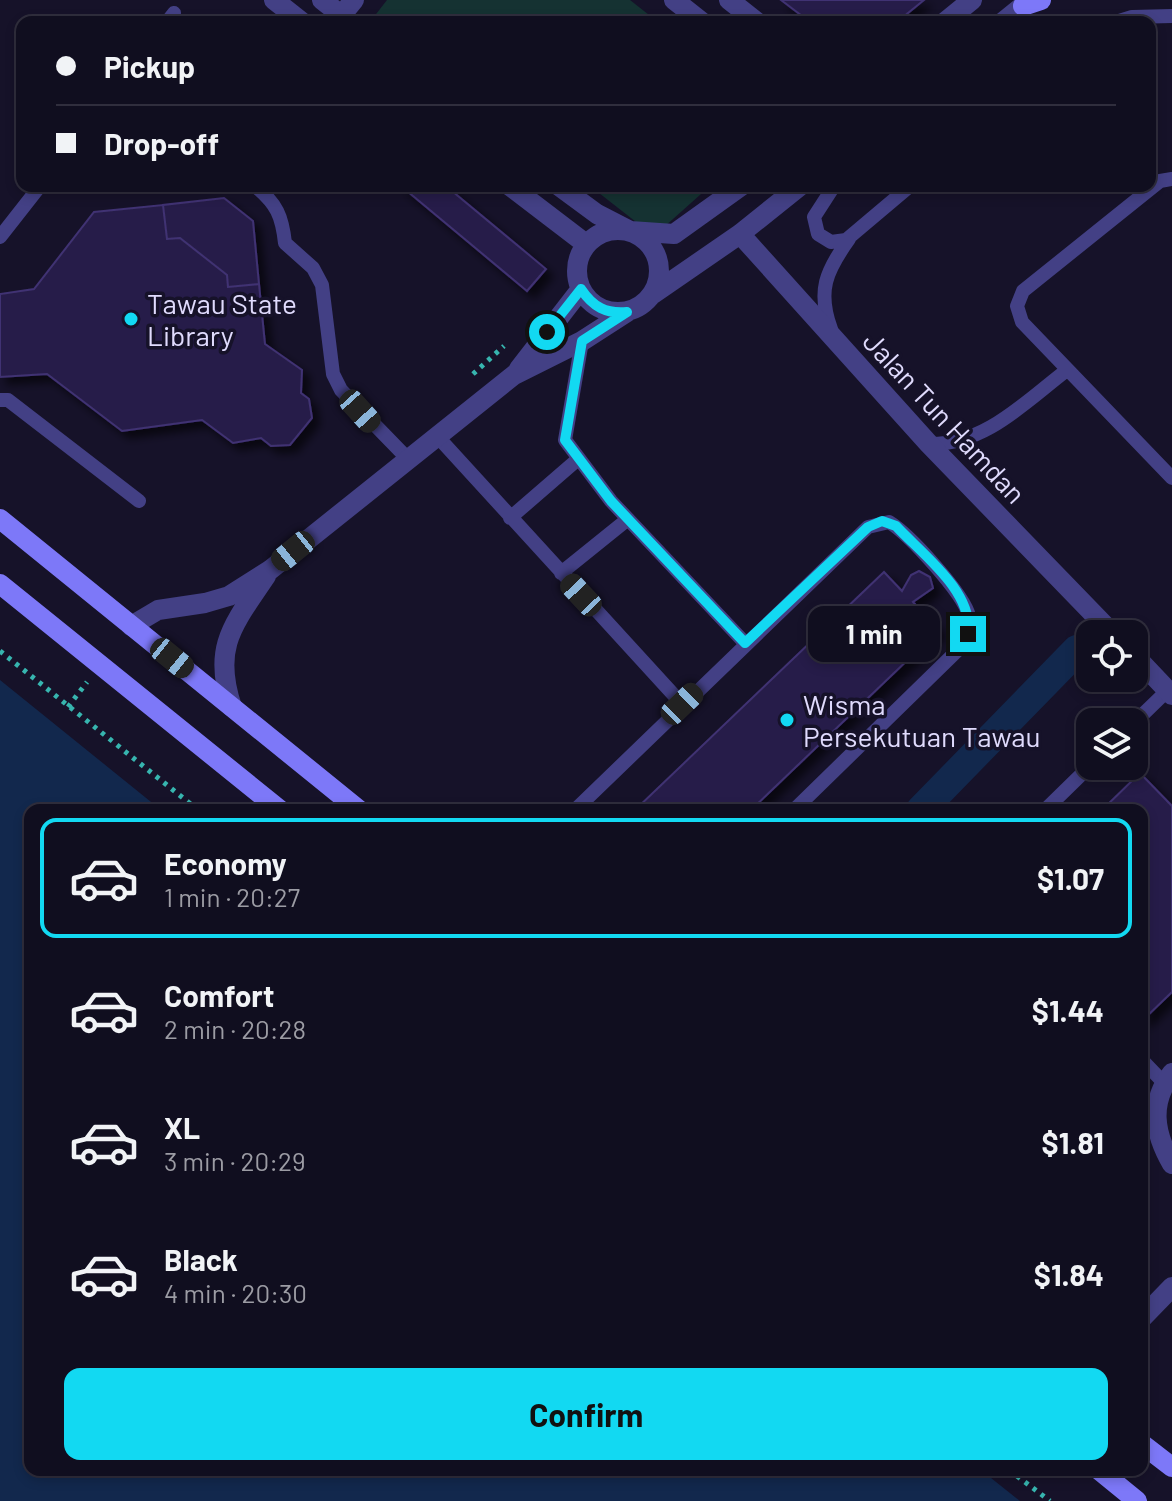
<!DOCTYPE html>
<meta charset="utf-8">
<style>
body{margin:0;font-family:Barlow,sans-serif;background:#191728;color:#f1f3f6;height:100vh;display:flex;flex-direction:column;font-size:30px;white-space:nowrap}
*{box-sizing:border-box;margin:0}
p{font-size:26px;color:#9c9ca4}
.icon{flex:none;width:44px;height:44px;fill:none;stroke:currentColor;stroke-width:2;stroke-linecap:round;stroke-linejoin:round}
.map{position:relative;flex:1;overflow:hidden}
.panel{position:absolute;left:24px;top:804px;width:1124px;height:672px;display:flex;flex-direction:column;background:#100e1f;border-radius:16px;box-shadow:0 4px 12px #0003,0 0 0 2px #302e3d}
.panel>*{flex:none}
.banner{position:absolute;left:16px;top:16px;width:1140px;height:176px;border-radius:16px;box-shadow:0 4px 12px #0003,0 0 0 2px #302e3d;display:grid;align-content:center;height:176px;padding:0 40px;background:#100e1f}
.fabs{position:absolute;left:1076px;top:620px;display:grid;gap:16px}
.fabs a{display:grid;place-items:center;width:72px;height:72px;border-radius:16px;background:#100e1f;box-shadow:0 4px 12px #0003,0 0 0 2px #302e3d;font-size:40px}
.end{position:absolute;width:36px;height:36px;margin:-18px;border:10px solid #12d9f2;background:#111;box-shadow:0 0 0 4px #111}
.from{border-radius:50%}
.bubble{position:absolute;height:56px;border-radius:16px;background:#100e1f;box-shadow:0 4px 12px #0003,0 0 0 2px #302e3d;font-size:26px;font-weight:700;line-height:56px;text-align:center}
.car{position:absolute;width:24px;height:48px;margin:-24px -12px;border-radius:10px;box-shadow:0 0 6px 2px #0007;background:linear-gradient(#222 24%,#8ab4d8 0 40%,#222 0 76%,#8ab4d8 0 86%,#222 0)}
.banner b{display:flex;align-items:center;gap:28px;height:76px;font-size:30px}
.banner b+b{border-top:2px solid #302e3d}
.banner i{width:20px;height:20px;background:#f1f3f6}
ul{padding:14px 0 0;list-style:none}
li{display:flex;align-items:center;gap:24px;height:120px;margin:0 16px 12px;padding:0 24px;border:4px solid transparent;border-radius:16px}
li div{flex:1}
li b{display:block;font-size:30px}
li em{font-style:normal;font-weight:700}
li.selected{border-color:#12d9f2}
li>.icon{width:72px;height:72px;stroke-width:1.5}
.primary-button{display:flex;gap:16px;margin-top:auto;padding:16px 40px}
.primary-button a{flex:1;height:92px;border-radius:16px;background:#12d9f2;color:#111;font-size:32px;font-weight:700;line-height:92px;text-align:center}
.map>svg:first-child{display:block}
.green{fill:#153232}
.water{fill:#12284d}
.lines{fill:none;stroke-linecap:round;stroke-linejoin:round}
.canal{stroke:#12284d;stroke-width:30}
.building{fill:#281f49;stroke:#403273;stroke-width:2;filter:url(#shadow)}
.path{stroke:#37b5af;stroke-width:5;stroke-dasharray:4 6;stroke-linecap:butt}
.lane{stroke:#434085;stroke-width:14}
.street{stroke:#434085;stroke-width:20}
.secondary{stroke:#7d78f8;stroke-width:20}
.route{stroke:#12d9f2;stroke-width:10}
.poi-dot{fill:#12d9f2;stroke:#161229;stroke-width:3}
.labels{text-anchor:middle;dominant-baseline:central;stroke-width:7;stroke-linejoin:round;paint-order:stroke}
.poi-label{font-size:28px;fill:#e0dbfd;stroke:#161229;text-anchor:start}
.street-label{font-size:28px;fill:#e0dbfd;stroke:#161229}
</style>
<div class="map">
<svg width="1172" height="1501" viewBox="0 0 1172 1501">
<defs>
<filter id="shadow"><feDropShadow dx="7" dy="7" stdDeviation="4" flood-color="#0009"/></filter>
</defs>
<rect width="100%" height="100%" fill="#161229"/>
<path class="green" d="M387 0H630L658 22H379L373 18Z
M590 186H710L654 236Z"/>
<path class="water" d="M0 680 161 810H30V1470H981L1020 1501H0Z"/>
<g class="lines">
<path class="canal" d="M921 810 1077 650"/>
</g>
<path class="building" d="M781 0H924L897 22H810Z
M401 186H446L546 269 527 291Z
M224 198 253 221 259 284 228 287 227 275 180 238 167 239 163 205Z
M163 205 167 239 180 238 227 275 228 287 259 284 265 344 302 370 301 393 309 399 312 418 290 445 271 446 261 438 233 443 202 420 122 431 47 374 0 377V294L34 289 94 212Z
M919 571 930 577 933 588 913 602 939 630 751 810H635L884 572 902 591 911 575Z
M1140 773 1172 806V992L1142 1021V810H1102Z"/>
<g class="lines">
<path class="path" d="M473 374 504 346
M0 651 198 810
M68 707 87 682
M1009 1470 1050 1501"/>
<path class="lane" d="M167 22 174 13
M1116 22 1132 17 1172 16
M1172 179 1160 181 1023 291 1017 306 1022 322 1172 478
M255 186C277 204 282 216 285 243L313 268 322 285 333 374 341 390 408 459
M834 186 814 217 818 234 831 242 846 240 910 186
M0 237 40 186
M831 329C817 291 826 271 849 239
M582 341 565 440 611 501 745 643
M0 400H8L139 501
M437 436 682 704
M929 444C985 445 1025 402 1067 370
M510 518 577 460
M561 573 628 519
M1134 723 1168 690
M575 810 868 527 889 522C909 534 964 594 969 616 971 627 967 637 962 646L794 810
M1045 810 1090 766
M1142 1060 1164 1083"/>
<path class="street" d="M274 0 302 22
M322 0 350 22
M674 0 702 22
M729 0 757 22
M336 22 354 0
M945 22 972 0
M1003 22 1030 0
M510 186 586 244
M559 186 597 214 630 231 674 234 741 186
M577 271a41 41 0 1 1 82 0a41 41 0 1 1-82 0Z
M740 234 929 444 1113 634
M653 294 740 234 800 186
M519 369 581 289
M131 626 158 610 205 603 229 596 270 570 514 375 582 341 627 312
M1134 655 1172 695
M232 707C212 647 233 625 266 576
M1172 1073C1149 1103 1154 1133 1172 1164
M1142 1318 1172 1287"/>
<path class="secondary" d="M1023 6 1041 0
M0 519 359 810
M0 584 280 810
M1142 1444 1172 1467
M1099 1470 1137 1501"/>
</g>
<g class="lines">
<path class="route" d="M547 332 581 289C593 307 606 314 627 312L582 341 565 440 611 501 745 643 868 527 882 521 896 526C922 554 974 592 968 634"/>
</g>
<g class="poi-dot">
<circle cx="131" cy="319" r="8"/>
<circle cx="787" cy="720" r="8"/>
</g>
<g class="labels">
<g class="poi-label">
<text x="147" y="303">Tawau State<tspan x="147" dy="32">Library</tspan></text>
<text x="803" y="704">Wisma<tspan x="803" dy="32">Persekutuan Tawau</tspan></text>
</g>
<g class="street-label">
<text transform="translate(945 417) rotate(47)">Jalan Tun Hamdan</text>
</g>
</g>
</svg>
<div class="fabs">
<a><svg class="icon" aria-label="locate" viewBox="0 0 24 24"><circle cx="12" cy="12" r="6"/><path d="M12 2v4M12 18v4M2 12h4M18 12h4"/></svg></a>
<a><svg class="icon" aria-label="layers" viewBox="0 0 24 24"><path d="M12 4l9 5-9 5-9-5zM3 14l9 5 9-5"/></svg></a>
</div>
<i class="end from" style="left:547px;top:332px"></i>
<i class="end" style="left:968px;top:634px"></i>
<div class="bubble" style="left:808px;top:606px;width:132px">1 min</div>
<i class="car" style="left:360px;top:411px;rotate:138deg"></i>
<i class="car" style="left:293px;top:551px;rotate:231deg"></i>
<i class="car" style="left:581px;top:595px;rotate:317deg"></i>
<i class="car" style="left:172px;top:658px;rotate:129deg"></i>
<i class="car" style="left:682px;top:704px;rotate:46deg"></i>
<div class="banner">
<b><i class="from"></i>Pickup</b>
<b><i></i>Drop-off</b>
</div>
<section class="panel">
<ul>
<li class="selected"><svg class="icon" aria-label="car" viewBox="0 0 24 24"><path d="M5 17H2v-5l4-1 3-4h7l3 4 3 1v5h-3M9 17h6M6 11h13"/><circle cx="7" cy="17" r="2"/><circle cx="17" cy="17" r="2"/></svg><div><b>Economy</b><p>1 min · 20:27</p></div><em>$1.07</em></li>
<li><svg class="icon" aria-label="car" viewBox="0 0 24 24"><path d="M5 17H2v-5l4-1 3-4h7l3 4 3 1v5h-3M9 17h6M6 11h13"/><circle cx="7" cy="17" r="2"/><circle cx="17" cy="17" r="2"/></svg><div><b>Comfort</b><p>2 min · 20:28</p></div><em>$1.44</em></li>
<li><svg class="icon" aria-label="car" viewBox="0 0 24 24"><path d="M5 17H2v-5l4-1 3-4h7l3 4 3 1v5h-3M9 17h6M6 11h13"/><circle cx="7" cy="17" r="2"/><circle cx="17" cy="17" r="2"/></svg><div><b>XL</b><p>3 min · 20:29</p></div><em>$1.81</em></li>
<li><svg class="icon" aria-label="car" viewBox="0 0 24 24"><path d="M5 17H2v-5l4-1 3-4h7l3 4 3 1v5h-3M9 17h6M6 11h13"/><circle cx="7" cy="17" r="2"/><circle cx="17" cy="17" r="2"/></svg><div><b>Black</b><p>4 min · 20:30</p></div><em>$1.84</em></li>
</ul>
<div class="primary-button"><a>Confirm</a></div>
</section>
</div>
